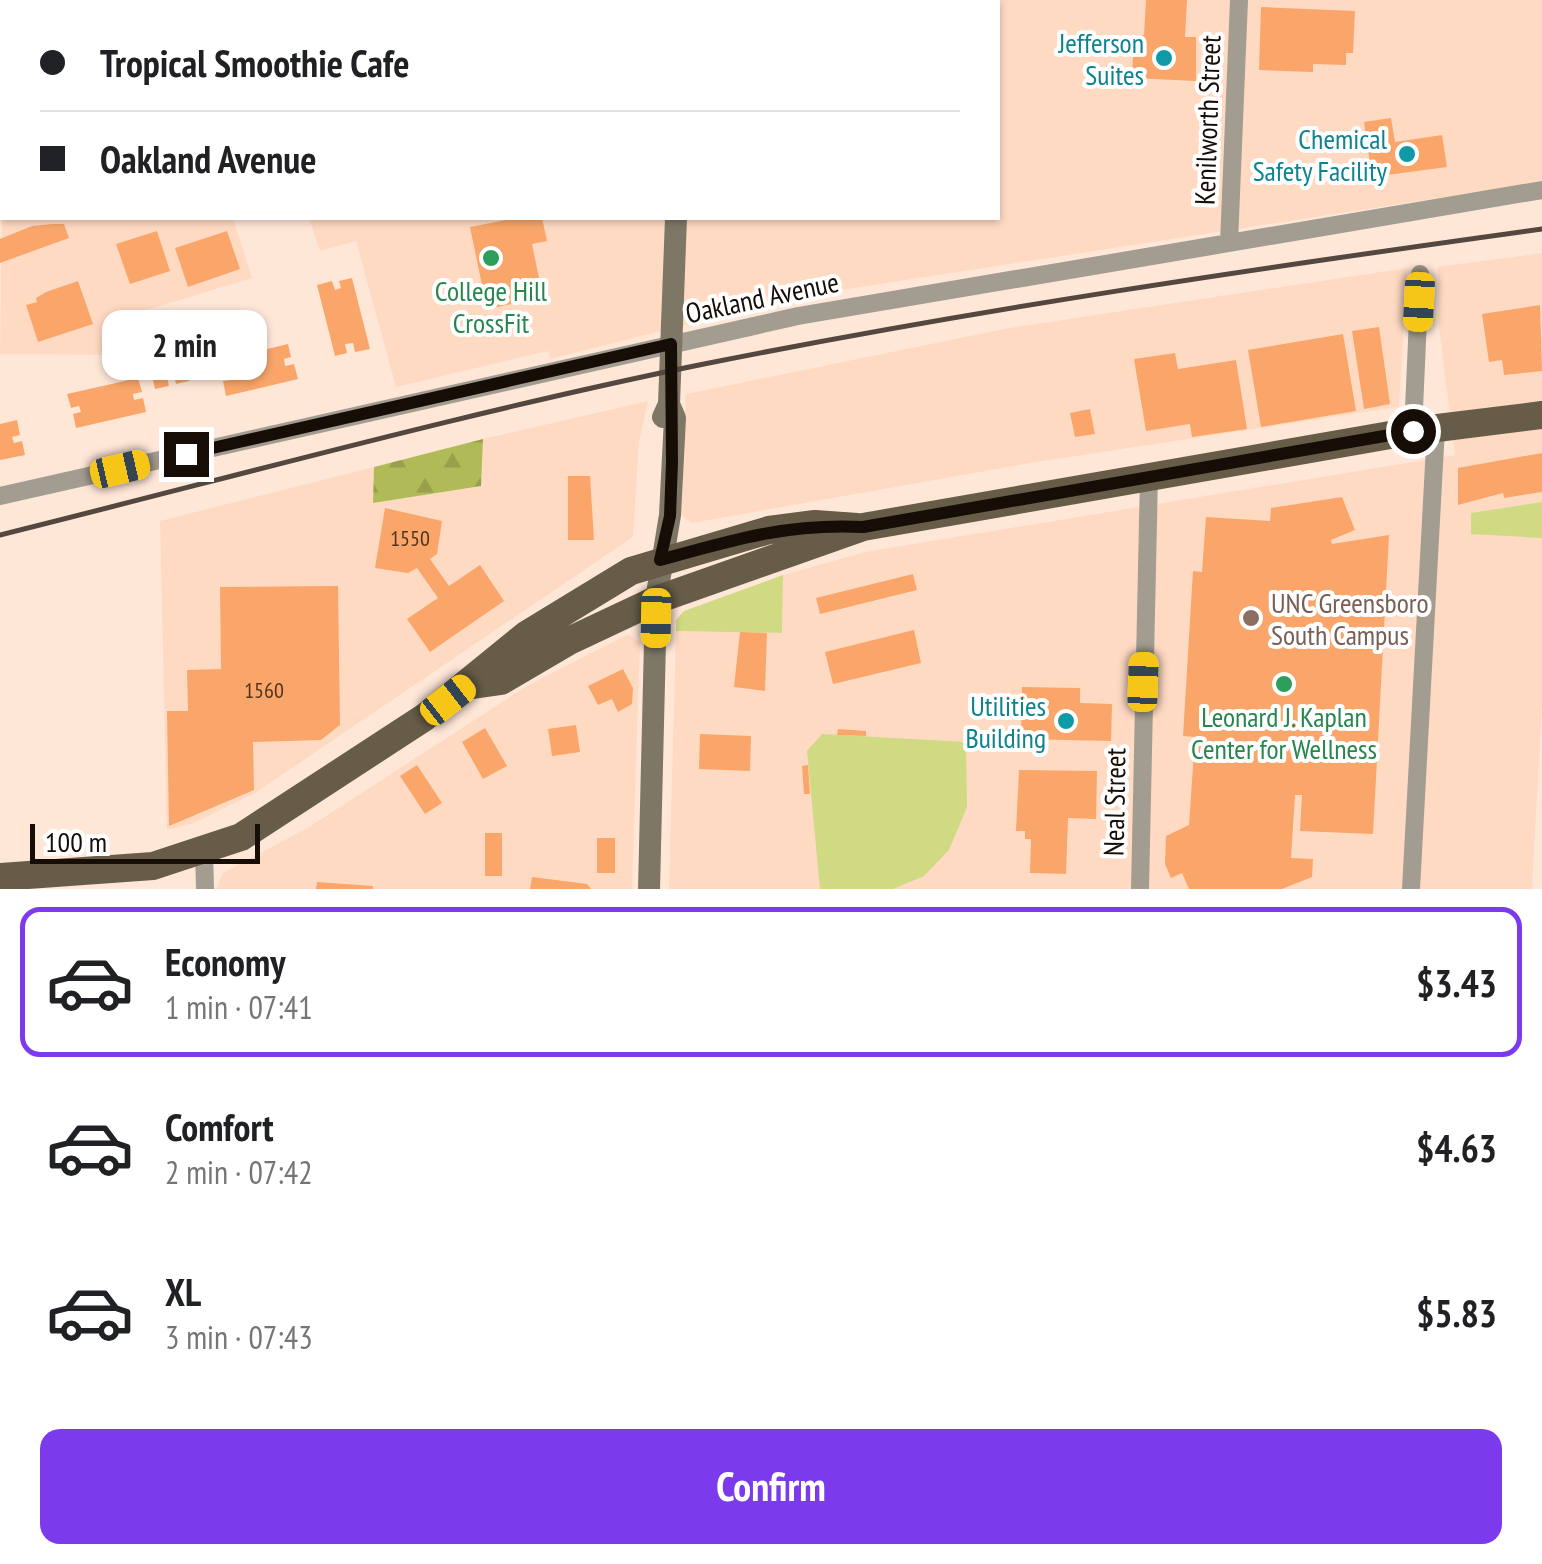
<!DOCTYPE html>
<meta charset="utf-8">
<style>
body{margin:0;font-family:"PT Sans Narrow",sans-serif;background:#f2f2f2;color:#202124;height:100vh;display:flex;flex-direction:column;font-size:38px;white-space:nowrap}
*{box-sizing:border-box;margin:0}
p{font-size:32px;color:#757577}
.icon{flex:none;width:55px;height:55px;fill:none;stroke:currentColor;stroke-width:2;stroke-linecap:round;stroke-linejoin:round}
.map{position:relative;height:889px;overflow:hidden}
.panel{display:flex;flex-direction:column;background:#fff;flex:1}
.panel>*{flex:none}
.guide{position:absolute;left:0px;top:0px;width:1000px;height:220px;box-shadow:0 2px 8px #0004;display:grid;align-content:center;height:220px;padding:0 40px;background:#fff}
.scale{position:absolute;left:30px;bottom:25px;width:230px;box-sizing:border-box;padding-left:10px;border:5px solid #160d07;border-top:0;font-size:28px;line-height:35px;white-space:nowrap;color:#160d07;-webkit-text-stroke:8px #fff;paint-order:stroke}
.end{position:absolute;width:45px;height:45px;margin:-22px;border:12px solid #160d07;background:#fff;box-shadow:0 0 0 5px #fff}
.from{border-radius:50%}
.bubble{position:absolute;height:70px;border-radius:20px;background:#fff;box-shadow:0 2px 8px #0004;font-size:32px;font-weight:700;line-height:70px;text-align:center}
.car{position:absolute;width:30px;height:60px;margin:-30px -15px;border-radius:12px;box-shadow:0 0 8px 2px #0007;background:linear-gradient(#f5c518 24%,#345 0 40%,#f5c518 0 76%,#345 0 86%,#f5c518 0)}
.guide b{display:flex;align-items:center;gap:35px;height:95px;font-size:38px}
.guide b+b{border-top:2px solid #e0e0e0}
.guide i{width:25px;height:25px;background:#202124}
ul{padding:18px 0 0;list-style:none}
li{display:flex;align-items:center;gap:30px;height:150px;margin:0 20px 15px;padding:0 20px;border:5px solid transparent;border-radius:20px}
li div{flex:1}
li b{display:block;font-size:38px}
li em{font-style:normal;font-weight:700}
li.active{border-color:#7c3aed}
li>.icon{width:90px;height:90px;stroke-width:1.5}
.primary-button{display:flex;gap:20px;margin-top:auto;padding:20px 40px}
.primary-button a{flex:1;height:115px;border-radius:20px;background:#7c3aed;color:#fff;font-size:40px;font-weight:700;line-height:115px;text-align:center}
.map>svg:first-child{display:block}
.built{fill:#ffdac3}
.grass{fill:#cfda82}
.forest{fill:url(#forest-firs)}
.building{fill:#faa66a}
.lines{fill:none;stroke-linecap:round;stroke-linejoin:round}
.street{stroke:#a39d91;stroke-width:18}
.secondary{stroke:#7f7766;stroke-width:22}
.primary{stroke:#665c47;stroke-width:28}
.rail{stroke:#54473f;stroke-width:5}
.route{stroke:#160d07;stroke-width:12}
.culture-dot{fill:#0f9aa8;stroke:#fff;stroke-width:4}
.leisure-dot{fill:#2e9e5b;stroke:#fff;stroke-width:4}
.education-dot{fill:#8d6e63;stroke:#fff;stroke-width:4}
.labels{text-anchor:middle;dominant-baseline:central;stroke-width:8;stroke-linejoin:round;paint-order:stroke}
.number-label{font-size:22px;fill:#4f3320}
.culture-label{font-size:28px;fill:#0d838f;stroke:#fff;text-anchor:end}
.street-label{font-size:28px;fill:#160d07;stroke:#fff}
.leisure-label{font-size:28px;fill:#27864d;stroke:#fff}
.education-label{font-size:28px;fill:#785e54;stroke:#fff;text-anchor:start}
</style>
<div class="map">
<svg width="1542" height="889" viewBox="0 0 1542 889">
<defs>
<pattern id="forest-firs" width="22" height="20" patternUnits="userSpaceOnUse" patternTransform="scale(2.5)"><rect width="22" height="20" fill="#b0bb57"/><path d="M5 1l3.5 6h-7zM16 11l3.5 6h-7z" fill="#97a04a"/></pattern>
</defs>
<rect width="100%" height="100%" fill="#ffe7d8"/>
<path class="built" d="M617 0H1542V182L796 297 550 359 548 351 396 387 356 241 320 251 309 218H998V2H610Z
M2 200V218H233L252 278 131 315 142 355 0 354Z
M1542 253V703L1532 889H669L676 631 782 633 783 575 865 552 1455 455 1438 319V267Z
M1407 268 1399 407 1030 463 692 523 680 514 686 394 1009 328Z
M648 401 639 442 633 537 255 793 194 823 167 830 160 521 374 467 373 503 480 486 483 439Z
M628 634 640 642 632 889H216L223 873 309 827 527 686Z"/>
<path class="grass" d="M1542 502V538L1471 534V513Z
M783 575 782 633 676 631V620L684 611Z
M822 734 966 742 967 807 949 850 924 876 893 889H820L807 751Z"/>
<path class="forest" d="M483 439 481 486 373 503 374 467Z"/>
<path class="building" d="M1146 0H1187L1185 37H1196V81L1132 78 1134 35H1144Z
M1261 7 1355 11 1353 53H1346V65L1313 64V72L1259 70Z
M1391 118 1395 142 1442 135 1447 167 1372 177 1364 122Z
M516 218H542L547 241 532 244 539 278 517 282 521 302 487 309 470 227Z
M53 224H64L69 238 0 263V239L32 226Z
M157 231 170 271 130 284 116 244Z
M227 231 240 269 188 287 175 248Z
M352 278 370 349 355 352 353 343 345 344 347 353 335 356 317 285 332 281 335 290 341 288 339 281Z
M78 281 93 324 38 342 26 305 37 302 36 298 46 292Z
M1540 305 1542 371 1504 375 1502 360 1489 362 1482 314Z
M172 311 189 381 176 384 174 376 167 377 169 386 155 389 138 319 152 315 154 323 159 322 157 314Z
M1379 327 1390 404 1364 409 1352 331Z
M1343 334 1356 411 1261 427 1248 350Z
M288 344 291 357 284 359 285 366 294 364 298 379 226 396 223 381 231 380 230 374 220 376 217 361Z
M1175 353 1178 369 1236 360 1247 429 1192 437 1190 424 1146 431 1134 359Z
M138 378 142 392 133 394 134 400 143 398 146 412 76 428 73 414 81 412 79 406 71 408 67 394Z
M1090 409 1095 434 1075 437 1070 413Z
M17 420 20 435 12 437 14 443 22 441 25 455 0 460V424Z
M1542 453V492L1504 498 1503 493 1458 505V468Z
M568 476H590L594 540H568Z
M1342 497 1355 530 1331 540 1332 544 1389 535 1373 834 1300 831 1302 795H1295L1291 858 1313 859 1312 877 1282 889H1189L1182 873 1171 878 1165 864 1166 836 1189 825 1195 737 1183 736 1193 571 1202 572 1206 517 1270 521 1271 508Z
M385 508 442 521 437 554 430 559 449 586 480 565 504 601 430 652 407 619 438 598 417 568 408 573 375 568Z
M913 574 917 590 820 614 816 598Z
M338 586 340 725 321 740 253 742 254 790 169 826 167 711H188L187 670 221 669 220 587Z
M914 630 921 663 833 684 825 652Z
M740 632 767 633 765 691 734 687Z
M623 669 633 688 632 704 618 712 612 699 598 705 588 686Z
M1022 687 1080 688V703L1112 704 1111 741 1021 739Z
M576 725 580 752 552 756 548 729Z
M485 728 507 766 483 779 462 742Z
M838 729 866 731V736L837 735Z
M700 734 751 736 750 771 699 769Z
M417 765 442 803 425 814 400 776Z
M808 765 810 794H804L802 766Z
M1019 770 1097 771 1096 819 1068 818 1066 874 1030 873 1031 839H1025V831H1016Z
M485 833H502V876H485Z
M597 838H615V873H597Z
M532 877 587 884 591 889H530Z
M317 882 373 886V889H316Z"/>
<g class="lines">
<path class="street" d="M374 0V2
M1229 243 1239 0
M1413 431 1420 274
M0 496 798 316 1542 190
M204 851 205 889
M1140 889 1149 476
M1411 889 1436 428"/>
<path class="secondary" d="M541 2 549 0
M691 2V0
M0 178H2
M663 417 669 404 676 218
M649 889 656 600 670 515 675 418 669 404"/>
<path class="primary" d="M466 686 501 681 571 640 656 600 863 527 1413 431 1542 415
M0 877 153 866 241 837 425 717 526 635 631 571 769 530 815 524 857 527"/>
<path class="rail" d="M0 535C233 477 464 413 699 365 978 309 1260 268 1542 229"/>
</g>
<g class="lines">
<path class="route" d="M186 454 671 344 672 462 670 516 660 560C732 540 788 523 863 527L1413 431"/>
</g>
<g class="culture-dot">
<circle cx="1164" cy="58" r="10"/>
<circle cx="1407" cy="154" r="10"/>
<circle cx="1066" cy="721" r="10"/>
</g>
<g class="leisure-dot">
<circle cx="491" cy="258" r="10"/>
<circle cx="1284" cy="684" r="10"/>
</g>
<circle class="education-dot" cx="1251" cy="618" r="10"/>
<g class="labels">
<g class="number-label">
<text x="410" y="538">1550</text>
<text x="264" y="690">1560</text>
</g>
<g class="culture-label">
<text x="1144" y="42">Jefferson<tspan x="1144" dy="32">Suites</tspan></text>
<text x="1387" y="138">Chemical<tspan x="1387" dy="32">Safety Facility</tspan></text>
<text x="1046" y="705">Utilities<tspan x="1046" dy="32">Building</tspan></text>
</g>
<g class="street-label">
<text transform="translate(1207 120) rotate(-88)">Kenilworth Street</text>
<text transform="translate(762 297) rotate(-12)">Oakland Avenue</text>
<text transform="translate(1114 802) rotate(-89)">Neal Street</text>
</g>
<g class="leisure-label">
<text x="491" y="290">College Hill<tspan x="491" dy="32">CrossFit</tspan></text>
<text x="1284" y="716">Leonard J. Kaplan<tspan x="1284" dy="32">Center for Wellness</tspan></text>
</g>
<g class="education-label">
<text x="1271" y="602">UNC Greensboro<tspan x="1271" dy="32">South Campus</tspan></text>
</g>
</g>
</svg>
<div class="scale">100 m</div>
<i class="end from" style="left:1413px;top:431px"></i>
<i class="end" style="left:186px;top:454px"></i>
<div class="bubble" style="left:102px;top:310px;width:165px">2 min</div>
<i class="car" style="left:1419px;top:302px;rotate:183deg"></i>
<i class="car" style="left:120px;top:469px;rotate:77deg"></i>
<i class="car" style="left:656px;top:618px;rotate:181deg"></i>
<i class="car" style="left:1143px;top:682px;rotate:2deg"></i>
<i class="car" style="left:448px;top:700px;rotate:52deg"></i>
<div class="guide">
<b><i class="from"></i>Tropical Smoothie Cafe</b>
<b><i></i>Oakland Avenue</b>
</div>
</div>
<section class="panel">
<ul>
<li class="active"><svg class="icon" aria-label="car" viewBox="0 0 24 24"><path d="M5 17H2v-5l4-1 3-4h7l3 4 3 1v5h-3M9 17h6M6 11h13"/><circle cx="7" cy="17" r="2"/><circle cx="17" cy="17" r="2"/></svg><div><b>Economy</b><p>1 min · 07:41</p></div><em>$3.43</em></li>
<li><svg class="icon" aria-label="car" viewBox="0 0 24 24"><path d="M5 17H2v-5l4-1 3-4h7l3 4 3 1v5h-3M9 17h6M6 11h13"/><circle cx="7" cy="17" r="2"/><circle cx="17" cy="17" r="2"/></svg><div><b>Comfort</b><p>2 min · 07:42</p></div><em>$4.63</em></li>
<li><svg class="icon" aria-label="car" viewBox="0 0 24 24"><path d="M5 17H2v-5l4-1 3-4h7l3 4 3 1v5h-3M9 17h6M6 11h13"/><circle cx="7" cy="17" r="2"/><circle cx="17" cy="17" r="2"/></svg><div><b>XL</b><p>3 min · 07:43</p></div><em>$5.83</em></li>
</ul>
<div class="primary-button"><a>Confirm</a></div>
</section>
